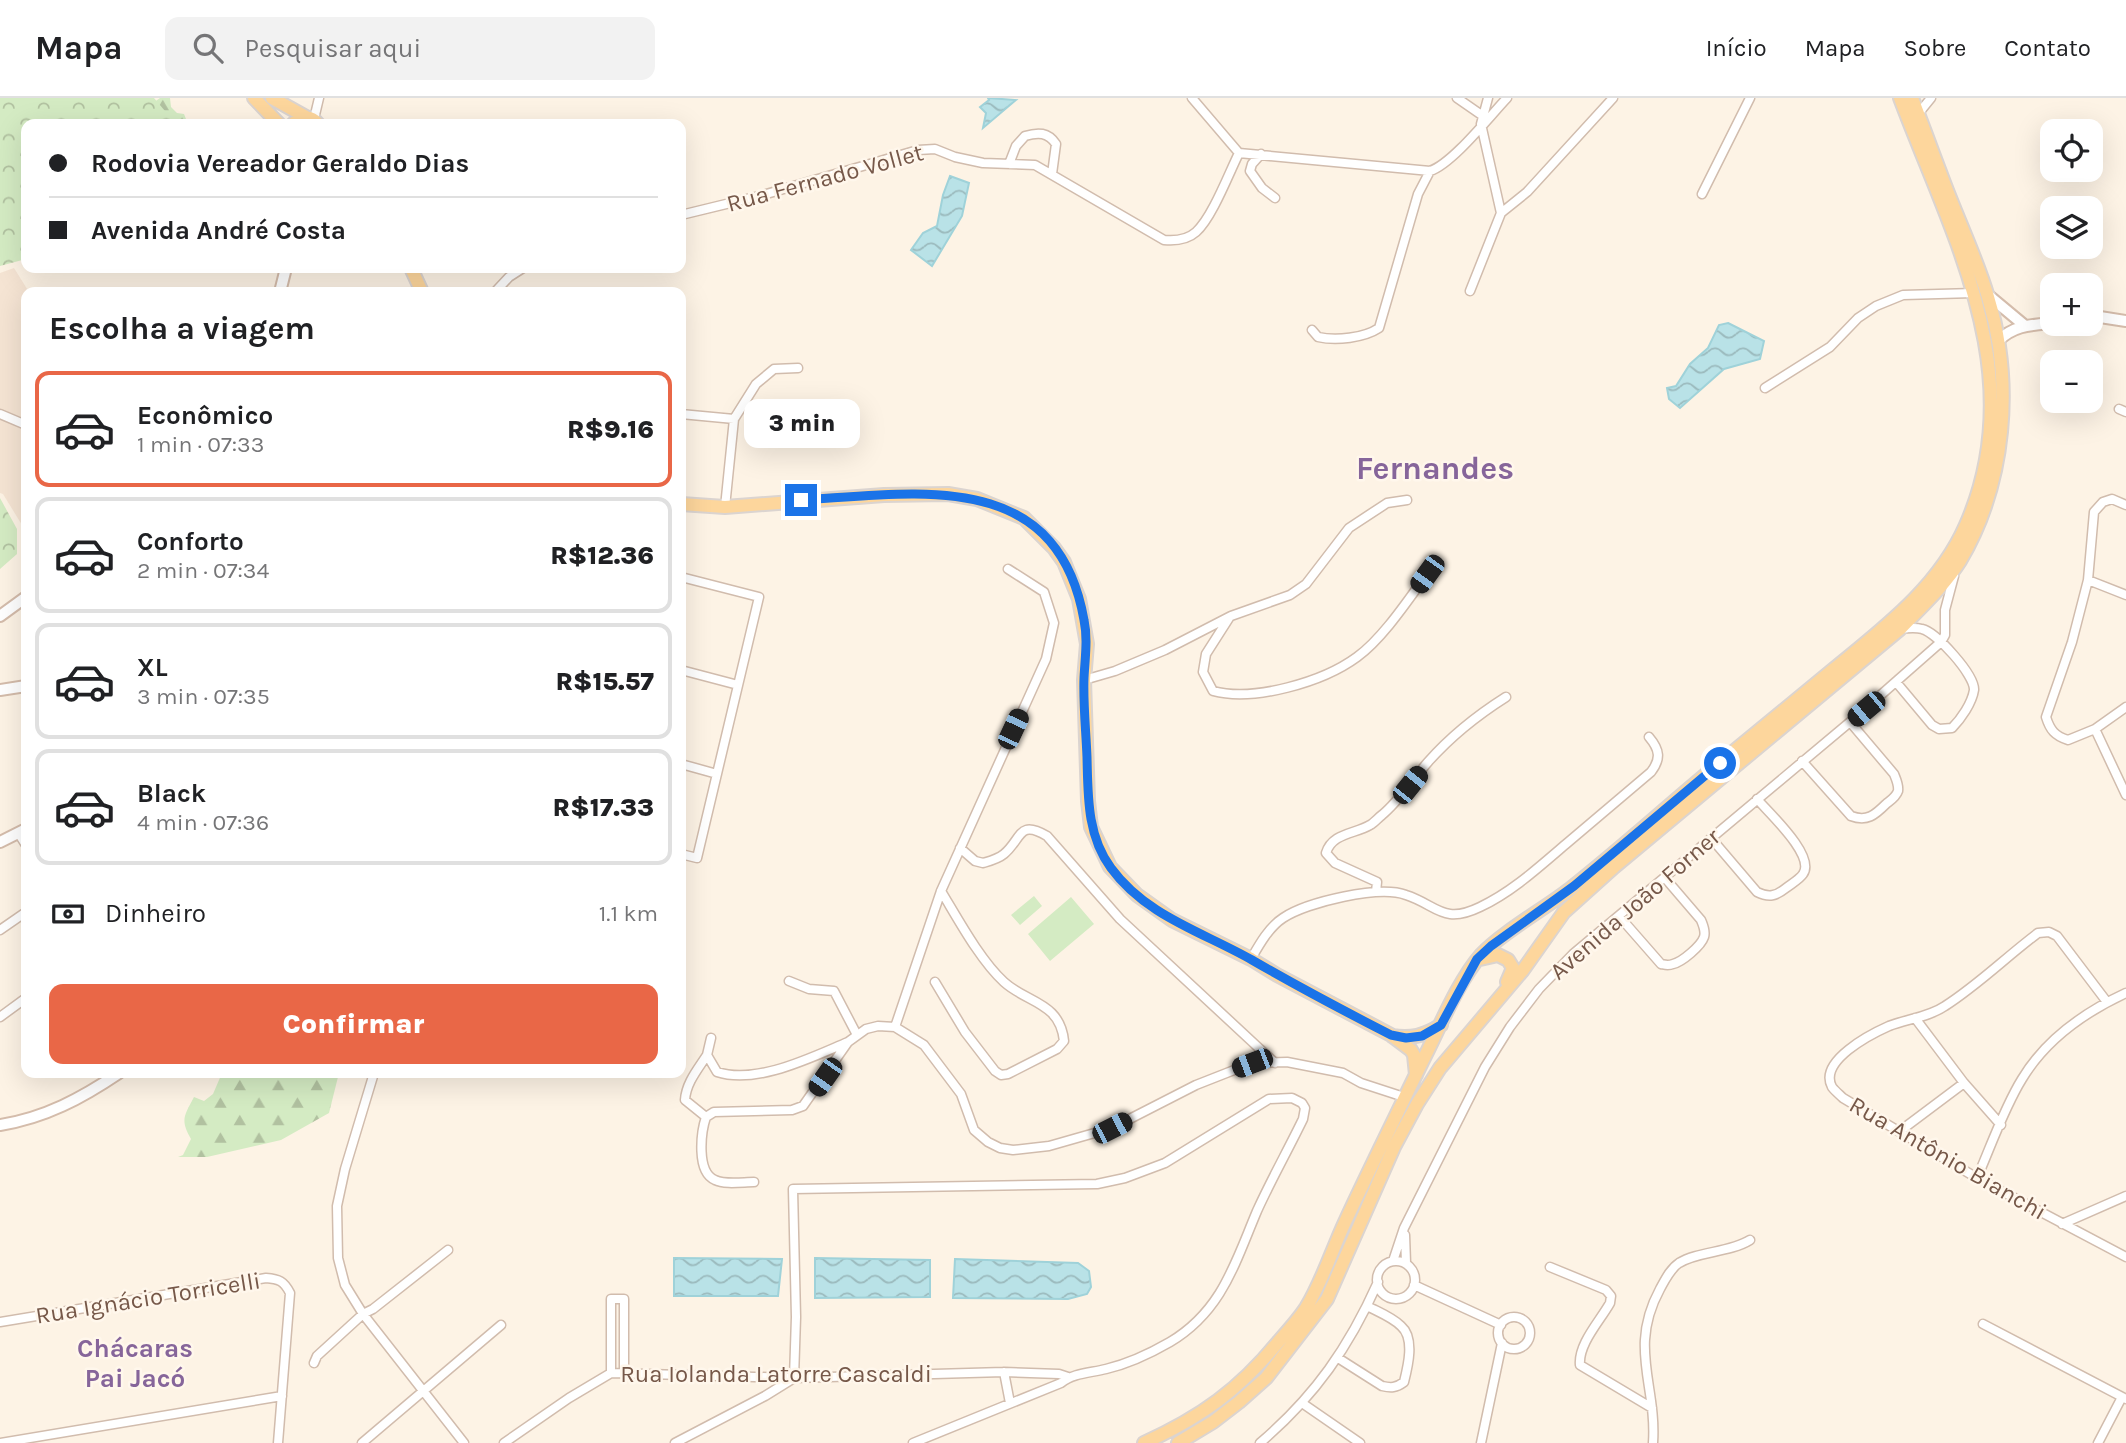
<!DOCTYPE html>
<html lang="pt">
<meta charset="utf-8">
<style>
body{margin:0;font-family:Karla,sans-serif;background:#f2f2f2;color:#202124;height:100vh;display:flex;flex-direction:column;font-size:26px;white-space:nowrap}
*{box-sizing:border-box;margin:0}
p{font-size:23px;color:#757577}
.icon{flex:none;width:38px;height:38px;fill:none;stroke:currentColor;stroke-width:2;stroke-linecap:round;stroke-linejoin:round}
.map{position:relative;flex:1;overflow:hidden}
.sheet{position:absolute;left:21px;top:189px;width:665px;height:791px;display:flex;flex-direction:column;background:#fff;border-radius:14px;box-shadow:0 7px 28px #0002}
.sheet>*{flex:none}
.guide{position:absolute;left:21px;top:21px;width:665px;height:154px;border-radius:14px;box-shadow:0 7px 28px #0002;display:grid;align-content:center;height:154px;padding:0 28px;background:#fff}
.tools{position:absolute;left:2040px;top:21px;display:grid;gap:14px}
.tools a{display:grid;place-items:center;width:63px;height:63px;border-radius:14px;background:#fff;box-shadow:0 7px 28px #0002;font-size:35px}
.end{position:absolute;width:32px;height:32px;margin:-16px;border:9px solid #1a73e8;background:#fff;box-shadow:0 0 0 4px #fff}
.from{border-radius:50%}
.bubble{position:absolute;height:49px;border-radius:14px;background:#fff;box-shadow:0 7px 28px #0002;font-size:23px;font-weight:800;line-height:49px;text-align:center}
.car{position:absolute;width:21px;height:42px;margin:-21px -10px;border-radius:9px;box-shadow:0 0 5px 2px #0007;background:linear-gradient(#222 24%,#8ab4d8 0 40%,#222 0 76%,#8ab4d8 0 86%,#222 0)}
.guide b{display:flex;align-items:center;gap:24px;height:66px;font-size:26px}
.guide b+b{border-top:2px solid #e0e0e0}
.guide i{width:18px;height:18px;background:#202124}
ul{padding:0;list-style:none}
li{display:flex;align-items:center;gap:21px;height:116px;margin:0 14px 10px;padding:0 14px;border:4px solid #e0e0e0;border-radius:14px}
li div{flex:1}
li b{display:block;font-size:26px}
li em{font-style:normal;font-weight:800}
li.current{border-color:#e96747}
li>.icon{width:63px;height:63px;stroke-width:1.5}
h2{padding:0 28px;font-size:32px;line-height:84px}
.pay{display:flex;align-items:center;gap:18px;height:77px;padding:0 28px;font-size:26px}
.pay p{margin-inline-start:auto}
.cta{display:flex;gap:14px;margin-top:auto;padding:14px 28px}
.cta a{flex:1;height:80px;border-radius:14px;background:#e96747;color:#fff;font-size:28px;font-weight:800;line-height:80px;text-align:center}
header{display:flex;align-items:center;gap:42px;box-sizing:border-box;height:98px;padding:0 35px;background:#fff;border-bottom:2px solid #e0e0e0}
header strong{font-size:33px}
nav{display:flex;gap:38px;margin-inline-start:auto;font-size:24px}
.search{width:490px;height:63px;background:#f2f2f2;display:flex;align-items:center;gap:18px;box-sizing:border-box;padding:0 24px;border-radius:14px;color:#757577;font-size:26px}
.map>svg:first-child{display:block}
.residential{fill:#f5e4d3}
.forest{fill:url(#forest-firs)}
.park{fill:url(#park-crowns)}
.garden{fill:#d4ebc3}
.water{fill:url(#water-waves);stroke:#9fd2d9;stroke-width:2}
.lines{fill:none;stroke-linecap:round;stroke-linejoin:round}
.street-casing{stroke:#d1bcad;stroke-width:11}
.secondary-casing{stroke:#d4bcab;stroke-width:14}
.primary-casing{stroke:#dbd4d0;stroke-width:16}
.street{stroke:#fff;stroke-width:8}
.secondary{stroke:#fff;stroke-width:10}
.primary{stroke:#fdd69c;stroke-width:12}
.route{stroke:#1a73e8;stroke-width:9}
.labels{text-anchor:middle;dominant-baseline:central;stroke-width:5;stroke-linejoin:round;paint-order:stroke}
.street-label{font-size:24px;fill:#765849;stroke:#fff7ec}
.neighbourhood-label{font-size:26px;font-weight:bold;fill:#86659a;stroke:#fff7ec}
.district-label{font-size:32px;font-weight:bold;fill:#86659a;stroke:#fff7ec}
</style>
<header>
<strong>Mapa</strong>
<div class="search"><svg class="icon" aria-label="search" viewBox="0 0 24 24"><circle cx="10" cy="10" r="6"/><path d="M15 15l6 6"/></svg>Pesquisar aqui</div>
<nav><a>Início</a><a>Mapa</a><a>Sobre</a><a>Contato</a></nav>
</header>
<div class="map">
<svg width="2126" height="1345" viewBox="0 0 2126 1345">
<defs>
<pattern id="forest-firs" width="22" height="20" patternUnits="userSpaceOnUse" patternTransform="scale(1.75)"><rect width="22" height="20" fill="#d4ebc3"/><path d="M5 1l3.5 6h-7zM16 11l3.5 6h-7z" fill="#b1c1a0"/></pattern>
<pattern id="park-crowns" width="20" height="18" patternUnits="userSpaceOnUse" patternTransform="scale(1.75)"><rect width="20" height="18" fill="#d4ebc3"/><path d="M2 6a3 3 0 1 1 6 0M12 15a3 3 0 1 1 6 0" fill="none" stroke="#b1c1a0"/></pattern>
<pattern id="water-waves" width="16" height="10" patternUnits="userSpaceOnUse" patternTransform="scale(1.75)"><rect width="16" height="10" fill="#b9e2e7"/><path d="M0 5q4-4 8 0t8 0" fill="none" stroke="#9bbabd"/></pattern>
</defs>
<rect width="100%" height="100%" fill="#fdf3e5"/>
<path class="residential" d="M14 170 29 194H26V450L23 445 22 427 3 396 0 395V175Z"/>
<path class="forest" d="M160 0H170L171 9 177 15 184 16 188 26H149L153 5Z
M222 975H335L338 979 329 1015 281 1042 207 1059H178L183 1057 191 1041C180 1022 184 1018 194 999L204 1003 213 996Z"/>
<path class="park" d="M0 0H154L176 26H26V161L0 168Z
M0 400 17 431V456L0 471Z"/>
<path class="garden" d="M1034 798 1042 808 1020 827 1011 817Z
M1071 799 1094 826 1050 863 1028 836Z"/>
<path class="water" d="M988 0 1016 2 983 30 986 15 980 9 989 2Z
M950 78 969 85 962 118 932 168 911 152 923 135 937 128 943 97Z
M1728 225 1764 243 1760 261 1724 271 1680 310 1669 301 1667 290 1676 288 1690 266 1708 250 1719 227Z
M674 1160 782 1161 778 1198H674Z
M815 1160 930 1162V1199L815 1200Z
M955 1161 1078 1165 1089 1173 1091 1189 1087 1196 1068 1201 953 1200Z"/>
<g class="lines">
<defs>
<path id="street" d="M1192 0 1239 55 1430 73C1452 66 1489 19 1507 0
M1457 0 1483 18
M1488 0 1481 26 1501 115
M1918 16 1931 0
M314 21 319 0
M1261 56 1252 66 1250 73 1262 90 1275 100
M1009 66 1016 48 1025 38C1038 34 1048 34 1056 46L1052 76
M1702 96 1750 0
M681 117 763 97 918 52 935 51 955 59 983 65 1035 67 1164 142C1175 143 1187 142 1196 134 1212 120 1229 75 1239 55
M1470 193 1501 115 1527 94 1613 0
M495 194 509 179 523 170
M1312 232 1318 239C1336 243 1364 240 1379 230L1418 96 1430 73
M1765 290 1830 249 1858 220 1876 208 1903 197 1974 195
M2119 311 2126 314
M0 316 26 327
M681 316 734 321
M2126 407 2112 401 2103 404 2094 414 2088 482 2072 544 2046 619C2050 632 2055 638 2068 642L2095 631 2126 609
M725 409 734 321 756 286 774 271 798 270
M681 479 759 499 697 760 681 756
M2088 482 2126 497
M1229 520 1206 556 1203 574 1213 593C1254 604 1323 584 1357 559 1383 540 1408 502 1427 476
M681 572 738 587
M1084 582 1115 573 1165 552 1231 518 1290 497 1306 486 1349 430 1387 405 1407 402
M1896 584 1932 627 1939 631 1952 630C1961 621 1972 605 1974 592 1975 577 1936 534 1922 531 1915 529 1907 530 1900 531
M2095 631 2126 697
M1802 663 1851 718C1867 724 1875 717 1886 706 1891 702 1896 699 1898 693 1899 687 1896 681 1894 676L1850 624
M681 666 717 676
M19 736 26 747
M1711 740 1757 794C1769 800 1776 798 1786 790 1791 786 1800 781 1803 776 1816 758 1769 715 1757 701
M960 750 975 763 983 765C990 763 998 761 1004 756 1022 741 1018 721 1047 738L1120 821 1275 965
M1376 794 1377 784 1335 765 1326 755C1332 735 1355 736 1370 727 1374 725 1378 720 1382 717 1400 702 1412 682 1428 664 1451 638 1476 618 1506 599
M1619 818 1661 866C1666 867 1668 868 1673 866 1682 864 1701 848 1704 839 1706 833 1703 827 1701 822L1665 780
M0 832 26 814
M1251 861C1259 847 1269 829 1283 820 1307 804 1379 787 1406 797 1437 807 1443 827 1480 809 1512 794 1539 769 1566 746 1594 722 1623 698 1651 674 1661 661 1660 652 1649 639
M789 883 809 891 834 893 857 937
M935 884 965 934 995 973 1001 977 1008 976 1057 951 1064 943C1060 904 1027 905 1004 884 980 862 958 821 941 793
M2107 904 2057 838 2049 834 2038 835C2006 859 1978 887 1945 908 1929 919 1907 921 1889 928 1871 936 1818 963 1832 989 1835 993 1840 997 1843 1000L1977 1080 2126 1159
M0 919 26 900
M1915 920 1964 985 2001 1027
M895 929 941 793 1046 561 1054 525 1044 494 1008 471
M711 940 707 957 717 974C757 987 812 959 848 944
M374 975 345 1071 337 1108 338 1160 345 1187 363 1216 464 1345
M706 1019 685 1002C686 985 698 971 707 957
M1900 1033 1964 985
M1977 1080C1991 1048 2004 1010 2022 981 2046 941 2085 914 2126 895
M754 1084C743 1084 725 1087 715 1082 696 1074 701 1034 706 1019L714 1014 792 1012 803 1008 848 944 866 931 878 928 895 929 924 947 961 996 974 1032 988 1044 1000 1050 1013 1052 1049 1048 1112 1030 1196 987 1252 965 1287 964 1343 975 1361 985 1404 999
M2062 1126 2126 1098
M1405 1137 1406 1165
M1393 1163 1404 1130 1485 969 1510 929 1539 891 1573 856 1850 624 1941 544 1945 537V512L1954 478
M1377 1182a19 19 0 1 1 38 0a19 19 0 1 1-38 0Z
M1550 1169 1606 1192 1611 1198 1610 1205C1600 1223 1578 1246 1580 1267L1652 1310
M1414 1187 1501 1227
M1498 1235a16 16 0 1 1 32 0a16 16 0 1 1-32 0Z
M0 1224 266 1180C279 1181 284 1183 290 1195L278 1345
M1983 1226 2126 1301
M1338 1260 1382 1288C1391 1290 1396 1290 1404 1284 1408 1268 1415 1240 1401 1228 1393 1220 1381 1215 1371 1210
M314 1265 317 1258 363 1216 373 1211 448 1152
M1004 1274 1010 1305
M611 1275V1201H624V1275
M794 1280 796 1219 793 1091 1097 1086 1125 1080 1165 1065 1269 1001 1292 1000 1302 1005 1305 1010 1303 1021C1288 1052 1271 1082 1257 1113 1235 1165 1222 1213 1170 1244 1151 1255 1127 1266 1106 1271 1090 1275 1073 1275 1061 1285L913 1345
M1302 1305 1360 1345
M0 1345 282 1298
M362 1345 501 1227
M504 1345 569 1300 611 1275 794 1280 1004 1274 1059 1276 1068 1279
M675 1345 765 1298 794 1280
M1260 1345C1315 1298 1349 1249 1378 1184
M1481 1345 1502 1245
M1653 1345C1657 1287 1628 1250 1660 1191 1665 1182 1670 1171 1679 1165 1698 1153 1729 1155 1750 1142
M2098 1345 2122 1299"/>
<path id="secondary" d="M280 194 286 170
M1988 197 2024 227
M2091 220 2100 219 2126 223
M1998 243C2014 227 2031 227 2053 225
M0 518 26 499
M0 592 26 588
M0 744 26 731
M0 1027C45 1020 82 1000 119 975"/>
<path id="primary" d="M254 0 279 26
M272 0 306 19
M293 26C300 18 311 17 318 26
M411 170 422 194
M681 406 725 409 884 397 948 396 977 401 1024 420 1054 450 1064 464 1079 501 1087 546 1084 582 1088 703 1091 729 1110 769 1137 797 1172 822 1251 861 1277 877 1391 937 1411 952 1414 957 1416 977
M1480 861 1498 857 1508 862 1513 870 1507 884
M1392 938C1411 941 1424 938 1441 927
M1144 1345C1201 1319 1239 1292 1279 1243 1288 1233 1298 1222 1306 1210 1322 1184 1332 1152 1345 1124 1370 1070 1397 1016 1423 962 1439 931 1458 883 1481 857 1503 834 1544 811 1570 791 1622 750 1671 705 1721 664 1759 633 1796 602 1834 571 1884 530 1939 489 1966 427 2032 277 1952 139 1900 0
M1178 1345 1213 1324 1239 1304 1266 1280 1327 1201 1394 1049 1417 1006 1440 970 1523 872 1564 814 1614 769 1900 531C1921 509 1944 488 1960 463 2006 385 2014 285 1988 199 1978 165 1963 133 1950 100 1937 67 1925 33 1912 0"/>
</defs>
<use href="#street" class="street-casing"/>
<use href="#secondary" class="secondary-casing"/>
<use href="#primary" class="primary-casing"/>
<use href="#street" class="street"/>
<use href="#secondary" class="secondary"/>
<use href="#primary" class="primary"/>
</g>
<g class="lines">
<path class="route" d="M801 402C917 395 1057 369 1084 522 1088 541 1085 560 1084 580 1083 606 1086 633 1087 659 1088 698 1087 738 1111 770 1146 818 1203 834 1252 862 1297 888 1344 913 1391 937L1406 940 1422 938 1441 927 1477 861 1491 848 1574 788 1720 665"/>
</g>
<g class="labels">
<g class="street-label">
<text transform="translate(825 80) rotate(-15)">Rua Fernado Vollet</text>
<text transform="translate(1635 806) rotate(-41)">Avenida João Forner</text>
<text transform="translate(1948 1060) rotate(30)">Rua Antônio Bianchi</text>
<text transform="translate(148 1200) rotate(-9)">Rua Ignácio Torricelli</text>
<text x="776" y="1276">Rua Iolanda Latorre Cascaldi</text>
</g>
<g class="neighbourhood-label">
<text x="135" y="1250">Chácaras<tspan x="135" dy="30">Pai Jacó</tspan></text>
</g>
<g class="district-label">
<text x="1435" y="370">Fernandes</text>
</g>
</g>
</svg>
<div class="tools">
<a><svg class="icon" aria-label="locate" viewBox="0 0 24 24"><circle cx="12" cy="12" r="6"/><path d="M12 2v4M12 18v4M2 12h4M18 12h4"/></svg></a>
<a><svg class="icon" aria-label="layers" viewBox="0 0 24 24"><path d="M12 4l9 5-9 5-9-5zM3 14l9 5 9-5"/></svg></a>
<a>+</a>
<a>−</a>
</div>
<i class="end from" style="left:1720px;top:665px"></i>
<i class="end" style="left:801px;top:402px"></i>
<div class="bubble" style="left:744px;top:301px;width:116px">3 min</div>
<i class="car" style="left:1427px;top:476px;rotate:216deg"></i>
<i class="car" style="left:1866px;top:611px;rotate:230deg"></i>
<i class="car" style="left:1013px;top:631px;rotate:25deg"></i>
<i class="car" style="left:1410px;top:687px;rotate:39deg"></i>
<i class="car" style="left:1252px;top:965px;rotate:249deg"></i>
<i class="car" style="left:825px;top:979px;rotate:215deg"></i>
<i class="car" style="left:1112px;top:1030px;rotate:63deg"></i>
<div class="guide">
<b><i class="from"></i>Rodovia Vereador Geraldo Dias</b>
<b><i></i>Avenida André Costa</b>
</div>
<section class="sheet">
<h2>Escolha a viagem</h2>
<ul>
<li class="current"><svg class="icon" aria-label="car" viewBox="0 0 24 24"><path d="M5 17H2v-5l4-1 3-4h7l3 4 3 1v5h-3M9 17h6M6 11h13"/><circle cx="7" cy="17" r="2"/><circle cx="17" cy="17" r="2"/></svg><div><b>Econômico</b><p>1 min · 07:33</p></div><em>R$9.16</em></li>
<li><svg class="icon" aria-label="car" viewBox="0 0 24 24"><path d="M5 17H2v-5l4-1 3-4h7l3 4 3 1v5h-3M9 17h6M6 11h13"/><circle cx="7" cy="17" r="2"/><circle cx="17" cy="17" r="2"/></svg><div><b>Conforto</b><p>2 min · 07:34</p></div><em>R$12.36</em></li>
<li><svg class="icon" aria-label="car" viewBox="0 0 24 24"><path d="M5 17H2v-5l4-1 3-4h7l3 4 3 1v5h-3M9 17h6M6 11h13"/><circle cx="7" cy="17" r="2"/><circle cx="17" cy="17" r="2"/></svg><div><b>XL</b><p>3 min · 07:35</p></div><em>R$15.57</em></li>
<li><svg class="icon" aria-label="car" viewBox="0 0 24 24"><path d="M5 17H2v-5l4-1 3-4h7l3 4 3 1v5h-3M9 17h6M6 11h13"/><circle cx="7" cy="17" r="2"/><circle cx="17" cy="17" r="2"/></svg><div><b>Black</b><p>4 min · 07:36</p></div><em>R$17.33</em></li>
</ul>
<div class="pay"><svg class="icon" aria-label="cash" viewBox="0 0 24 24"><path d="M3 7h18v10H3z"/><circle cx="12" cy="12" r="2"/></svg>Dinheiro<p>1.1 km</p></div>
<div class="cta"><a>Confirmar</a></div>
</section>
</div>
